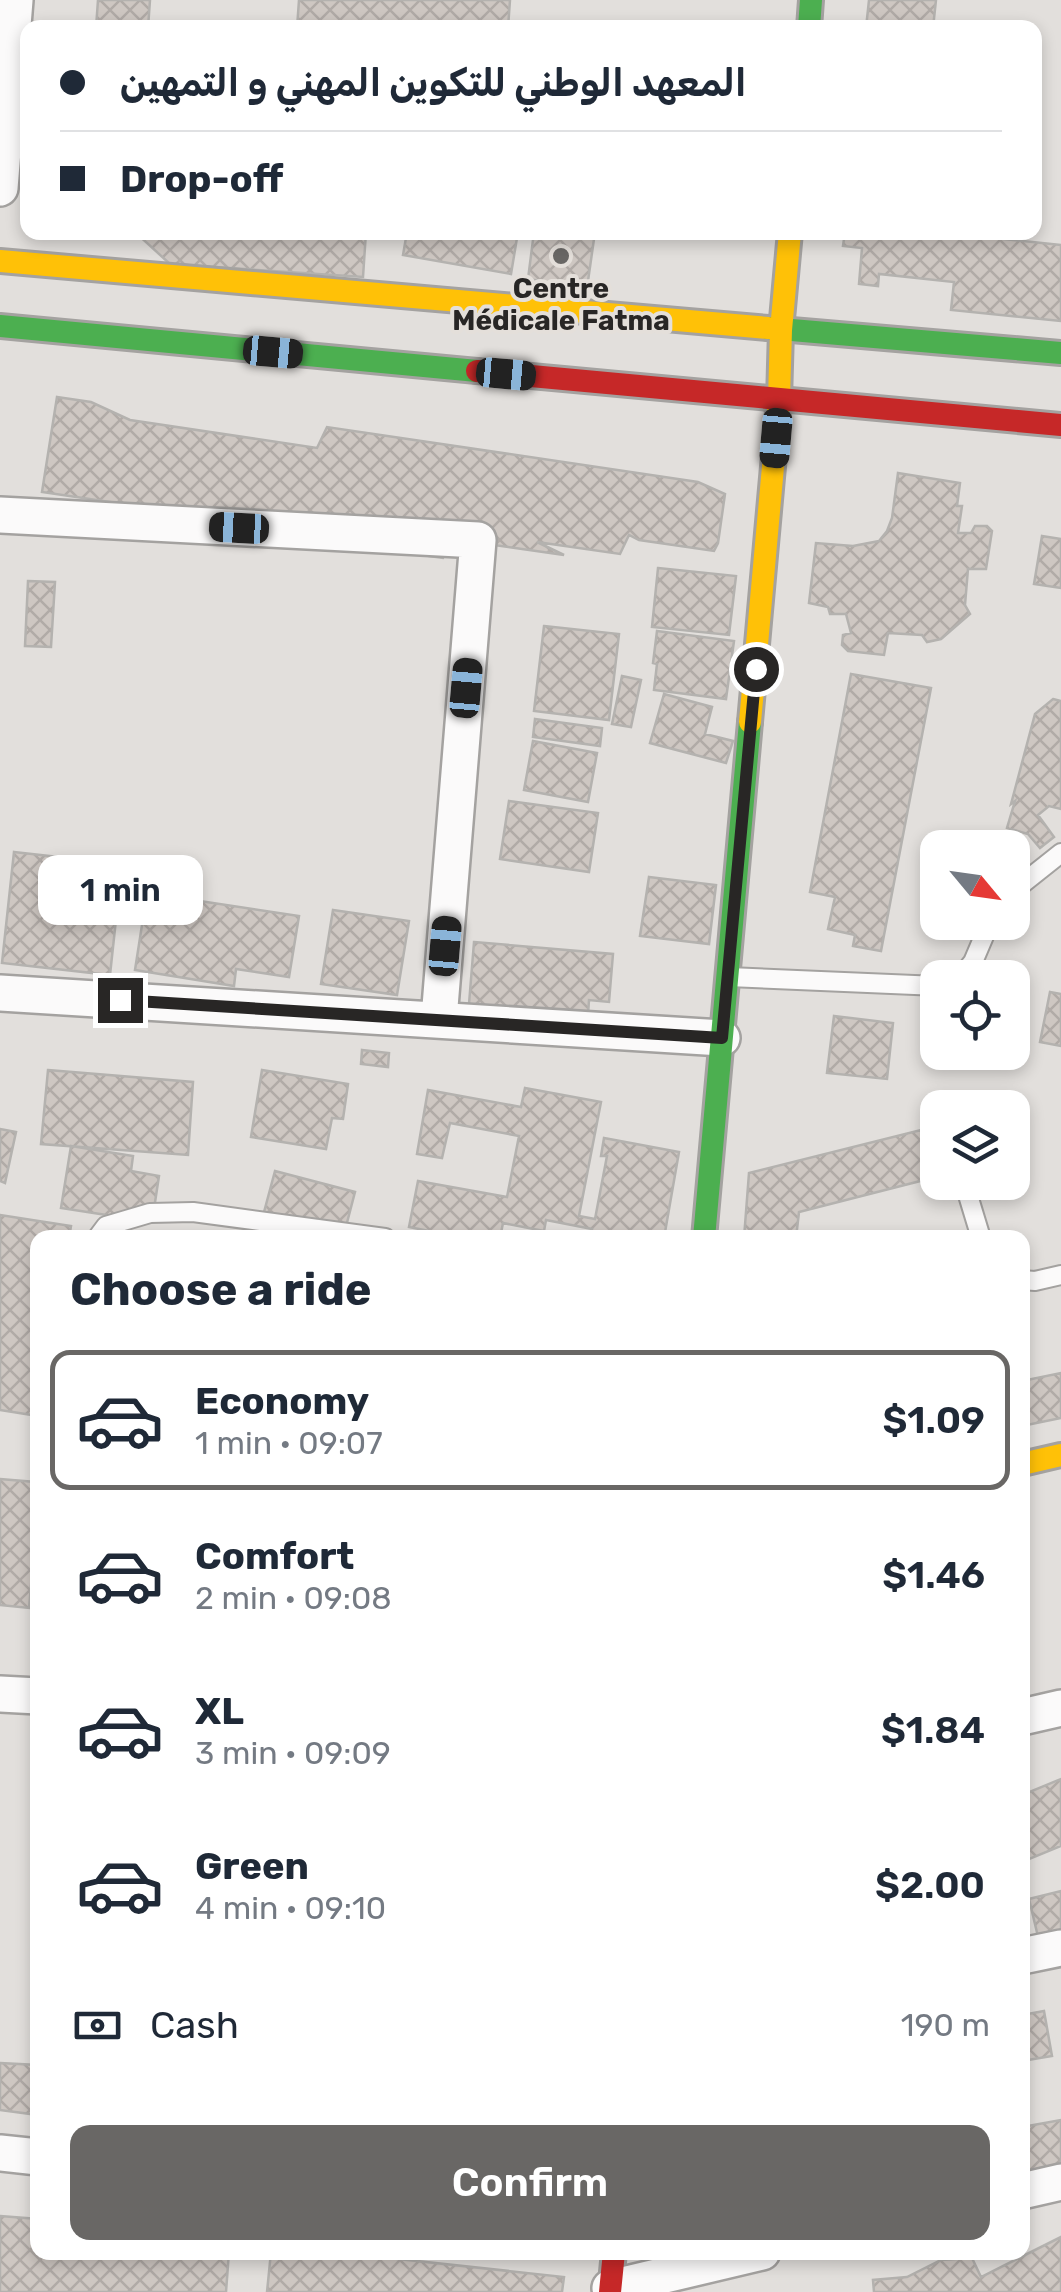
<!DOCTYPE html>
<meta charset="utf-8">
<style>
body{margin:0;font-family:Rubik,Cairo,sans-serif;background:#f6f6f7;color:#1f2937;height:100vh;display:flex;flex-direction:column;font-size:38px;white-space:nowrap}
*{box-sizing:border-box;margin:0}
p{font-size:32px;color:#747a83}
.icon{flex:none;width:55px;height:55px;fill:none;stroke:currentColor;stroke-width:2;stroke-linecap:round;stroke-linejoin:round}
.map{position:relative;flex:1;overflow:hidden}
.drawer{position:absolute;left:30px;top:1230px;width:1000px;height:1030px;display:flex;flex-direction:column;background:#fff;border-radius:20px;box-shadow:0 5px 15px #0003}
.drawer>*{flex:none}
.hud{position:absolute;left:20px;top:20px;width:1022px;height:220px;border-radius:20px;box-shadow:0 5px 15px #0003;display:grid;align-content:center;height:220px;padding:0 40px;background:#fff}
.needle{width:65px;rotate:119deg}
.buttons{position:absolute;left:920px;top:830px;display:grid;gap:20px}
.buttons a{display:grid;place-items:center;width:110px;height:110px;border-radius:20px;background:#fff;box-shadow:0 5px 15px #0003;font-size:50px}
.end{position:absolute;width:45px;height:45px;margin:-22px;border:12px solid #282625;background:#fff;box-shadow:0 0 0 5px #fff}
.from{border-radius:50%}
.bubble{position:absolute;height:70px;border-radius:20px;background:#fff;box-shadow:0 5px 15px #0003;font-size:32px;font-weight:600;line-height:70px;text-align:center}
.car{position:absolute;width:30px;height:60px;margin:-30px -15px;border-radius:12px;box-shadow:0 0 8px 2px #0007;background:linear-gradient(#222 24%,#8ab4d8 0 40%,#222 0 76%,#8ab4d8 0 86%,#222 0)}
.hud b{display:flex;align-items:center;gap:35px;height:95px;font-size:38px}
.hud b+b{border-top:2px solid #e0e1e3}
.hud i{width:25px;height:25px;background:#1f2937}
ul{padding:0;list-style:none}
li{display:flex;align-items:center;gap:30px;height:140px;margin:0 20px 15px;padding:0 20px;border:5px solid transparent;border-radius:20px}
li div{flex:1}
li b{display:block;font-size:38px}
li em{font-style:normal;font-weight:600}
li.selected{border-color:#696765}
li>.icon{width:90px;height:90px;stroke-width:1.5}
h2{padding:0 40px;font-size:45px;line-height:120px}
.pay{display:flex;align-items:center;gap:25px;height:110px;padding:0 40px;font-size:38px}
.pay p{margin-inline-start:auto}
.primary-button{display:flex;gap:20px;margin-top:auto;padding:20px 40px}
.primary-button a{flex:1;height:115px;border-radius:20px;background:#696765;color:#fff;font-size:40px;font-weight:600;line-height:115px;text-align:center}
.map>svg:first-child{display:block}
.building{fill:url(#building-cross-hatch);stroke:#b4b2af;stroke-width:2.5}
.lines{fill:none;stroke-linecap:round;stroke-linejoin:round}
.lane-casing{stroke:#a4a2a0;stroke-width:22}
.street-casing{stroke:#a4a2a0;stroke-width:40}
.fast-casing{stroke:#a4a2a0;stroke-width:28}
.slow-casing{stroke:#a4a2a0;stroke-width:28}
.jam-casing{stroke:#a4a2a0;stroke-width:28}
.lane{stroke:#fbfafa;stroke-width:18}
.street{stroke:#fbfafa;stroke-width:35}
.fast{stroke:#4caf50;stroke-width:22}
.slow{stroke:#ffc107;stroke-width:22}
.jam{stroke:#c62828;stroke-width:22}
.route{stroke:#282625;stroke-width:12}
.poi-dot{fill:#696765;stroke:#e4dfda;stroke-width:4}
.labels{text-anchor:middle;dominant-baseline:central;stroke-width:8;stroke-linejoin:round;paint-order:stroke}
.poi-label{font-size:28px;font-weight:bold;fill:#282625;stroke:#e4dfda}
</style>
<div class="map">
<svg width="1061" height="2292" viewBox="0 0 1061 2292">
<defs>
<pattern id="building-cross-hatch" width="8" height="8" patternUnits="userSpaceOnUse" patternTransform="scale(2.5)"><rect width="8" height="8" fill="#cec7c2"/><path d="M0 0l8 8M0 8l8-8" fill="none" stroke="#b1aba7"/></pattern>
</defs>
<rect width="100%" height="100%" fill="#e2dfdc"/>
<path class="building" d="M98 0H150L148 28H96Z
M299 0H510L508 28H297Z
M869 0H936L933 28H866Z
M135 232H366L363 277 170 264Z
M407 232H518L511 274 403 255Z
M534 232H595L587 288 528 279Z
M845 232H974V236L1061 245V321L951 310 954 282 879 274 878 286 859 284 862 248 843 246Z
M57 397 91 402 130 420 317 448 327 427 698 482 725 494 718 543 714 551 639 540 629 535 620 554 537 542 564 555 452 539 443 558 429 556 400 543 402 545 42 492Z
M898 473 960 483 957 506H962L958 533H971L975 526H987L992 531 986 569H968L965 605 970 614 941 639 927 642 922 635 888 633 884 655 848 651 842 645 843 635 851 633 846 614H830L828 607 809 603 816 543 853 546 879 541 887 531 892 518Z
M1042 536 1061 539V588L1034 584Z
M658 568 736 576 729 635 652 627Z
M28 581 55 582 51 647 25 646Z
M544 626 619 634 609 720 534 711Z
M657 631 734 641 726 699 654 690 657 664 653 663Z
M851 674 931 688 881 951 853 946 855 935 828 929 835 897 810 892Z
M622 676 641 680 631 727 612 724Z
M664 694 712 707 705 734 733 741 726 763 650 743Z
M1053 699 1061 701V809L1049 806 1038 815 1054 837 1040 848 1028 834 1007 828 1015 801 1011 804 1035 714Z
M535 719 602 728 600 746 533 737Z
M533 741 597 753 588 802 524 790Z
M509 801 598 813 589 872 500 859Z
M14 852 122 864 110 975 2 963Z
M649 877 716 885 709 944 640 936Z
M147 893 299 916 289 977 236 969 234 986 135 970Z
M333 910 409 921 397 995 321 984Z
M474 942 613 954 609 1002 589 1000 588 1015 469 1004Z
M1050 992 1061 994V1046L1040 1042Z
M834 1016 893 1023 887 1079 827 1073Z
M362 1050 389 1053 388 1067 361 1064Z
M48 1070 193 1082 188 1155 41 1144Z
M262 1070 348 1084 343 1119 332 1118 326 1149 251 1137Z
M525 1088 601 1102 579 1216 595 1219 607 1156H601L604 1138 679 1152 664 1238H591L592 1229 546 1220 544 1231 503 1223 500 1238H464L409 1227 418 1181 507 1197 519 1136 450 1123 442 1158 417 1154 428 1090 521 1107Z
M0 1129 16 1132 5 1183 0 1181Z
M921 1130 932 1178 799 1212 796 1238H744L749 1173Z
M71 1146 133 1156 131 1171 159 1176 152 1222 61 1208Z
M275 1171 355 1192 343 1238H300L260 1227Z
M0 1215 71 1226 69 1238H38V1416L0 1410Z
M1061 1373V1418L1022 1426V1381Z
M0 1479 35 1482 33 1497H38V1563H33L29 1608 0 1605Z
M1061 1779V1846L1022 1862V1795Z
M1061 1891V1962L1045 1966 1029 1899Z
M1044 2011 1052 2056 1022 2061V2015Z
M0 2063 38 2065V2115L0 2110Z
M1061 2120V2170L1022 2192V2127Z
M0 2216 38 2219V2252H229L226 2292H0Z
M1061 2237V2292H874L873 2280 907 2277 941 2260 972 2258 981 2277Z
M271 2252H334L564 2277 562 2292H267Z"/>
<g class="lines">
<defs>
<path id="lane" d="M1012 892 1061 853
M729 977 938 986
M960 978 973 962 990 922
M964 1182 981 1238
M97 1238 106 1226 150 1213 193 1212 385 1238
M1022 1280 1035 1281 1061 1275"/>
<path id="street" d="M0 188 15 0
M0 515 478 540 439 1019
M0 993 722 1038
M0 1694 38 1696
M1022 1717 1061 1708
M1022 1956 1061 1948
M0 2153 38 2157
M1022 2191 1061 2182
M610 2288 762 2252"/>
<path id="fast" d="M809 28 811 0
M0 326 477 371
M768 328 1061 353
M704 1238 750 722"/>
<path id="slow" d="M0 261 768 328
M750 722 779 400 781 330 790 232
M1022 1464 1061 1455"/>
<path id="jam" d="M477 371 1061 425
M610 2292 614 2252"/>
</defs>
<use href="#lane" class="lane-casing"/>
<use href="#street" class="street-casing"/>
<use href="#fast" class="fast-casing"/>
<use href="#slow" class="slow-casing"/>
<use href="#jam" class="jam-casing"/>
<use href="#lane" class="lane"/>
<use href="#street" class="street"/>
<use href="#fast" class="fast"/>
<use href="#slow" class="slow"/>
<use href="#jam" class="jam"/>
</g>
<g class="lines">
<path class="route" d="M120 1000 722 1038 756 669"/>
</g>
<circle class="poi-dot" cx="561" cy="256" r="10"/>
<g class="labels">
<g class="poi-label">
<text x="561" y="288">Centre<tspan x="561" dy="32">Médicale Fatma</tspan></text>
</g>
</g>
</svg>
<div class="buttons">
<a><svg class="needle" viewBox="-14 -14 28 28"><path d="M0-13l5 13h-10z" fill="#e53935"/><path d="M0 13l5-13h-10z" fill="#747a83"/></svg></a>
<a><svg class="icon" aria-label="locate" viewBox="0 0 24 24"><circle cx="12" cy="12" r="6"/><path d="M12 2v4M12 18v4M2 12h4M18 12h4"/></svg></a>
<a><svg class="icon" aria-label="layers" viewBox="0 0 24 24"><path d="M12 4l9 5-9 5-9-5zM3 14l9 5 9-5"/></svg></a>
</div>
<i class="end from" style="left:756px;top:669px"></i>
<i class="end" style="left:120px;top:1000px"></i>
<div class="bubble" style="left:38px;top:855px;width:165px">1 min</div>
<i class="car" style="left:273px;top:352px;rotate:95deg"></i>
<i class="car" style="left:506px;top:374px;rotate:95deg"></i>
<i class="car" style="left:776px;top:438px;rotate:185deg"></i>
<i class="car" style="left:239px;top:528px;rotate:273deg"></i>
<i class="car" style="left:466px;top:688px;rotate:5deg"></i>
<i class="car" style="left:445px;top:946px;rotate:5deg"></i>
<div class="hud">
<b><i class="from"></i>المعهد الوطني للتكوين المهني و التمهين</b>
<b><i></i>Drop-off</b>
</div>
<section class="drawer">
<h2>Choose a ride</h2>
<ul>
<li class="selected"><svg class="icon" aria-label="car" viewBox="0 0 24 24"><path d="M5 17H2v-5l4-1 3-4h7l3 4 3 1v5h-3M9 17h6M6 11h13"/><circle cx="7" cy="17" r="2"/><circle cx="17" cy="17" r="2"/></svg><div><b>Economy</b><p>1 min · 09:07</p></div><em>$1.09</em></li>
<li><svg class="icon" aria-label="car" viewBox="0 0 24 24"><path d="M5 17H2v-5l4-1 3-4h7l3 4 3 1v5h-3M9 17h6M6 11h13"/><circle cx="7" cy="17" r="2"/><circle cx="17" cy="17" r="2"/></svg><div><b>Comfort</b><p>2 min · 09:08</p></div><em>$1.46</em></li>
<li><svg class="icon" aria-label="car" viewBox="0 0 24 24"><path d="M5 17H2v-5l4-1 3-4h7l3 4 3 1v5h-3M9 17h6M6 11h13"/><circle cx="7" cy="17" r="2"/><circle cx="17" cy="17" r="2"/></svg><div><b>XL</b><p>3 min · 09:09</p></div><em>$1.84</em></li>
<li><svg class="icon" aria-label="car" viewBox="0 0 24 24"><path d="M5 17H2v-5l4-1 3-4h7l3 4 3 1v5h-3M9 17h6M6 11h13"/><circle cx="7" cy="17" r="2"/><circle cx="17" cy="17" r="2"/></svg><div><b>Green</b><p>4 min · 09:10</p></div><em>$2.00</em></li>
</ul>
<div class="pay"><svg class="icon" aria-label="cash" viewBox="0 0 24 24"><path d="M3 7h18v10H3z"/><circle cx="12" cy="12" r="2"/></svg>Cash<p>190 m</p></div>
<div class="primary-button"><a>Confirm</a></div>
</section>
</div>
